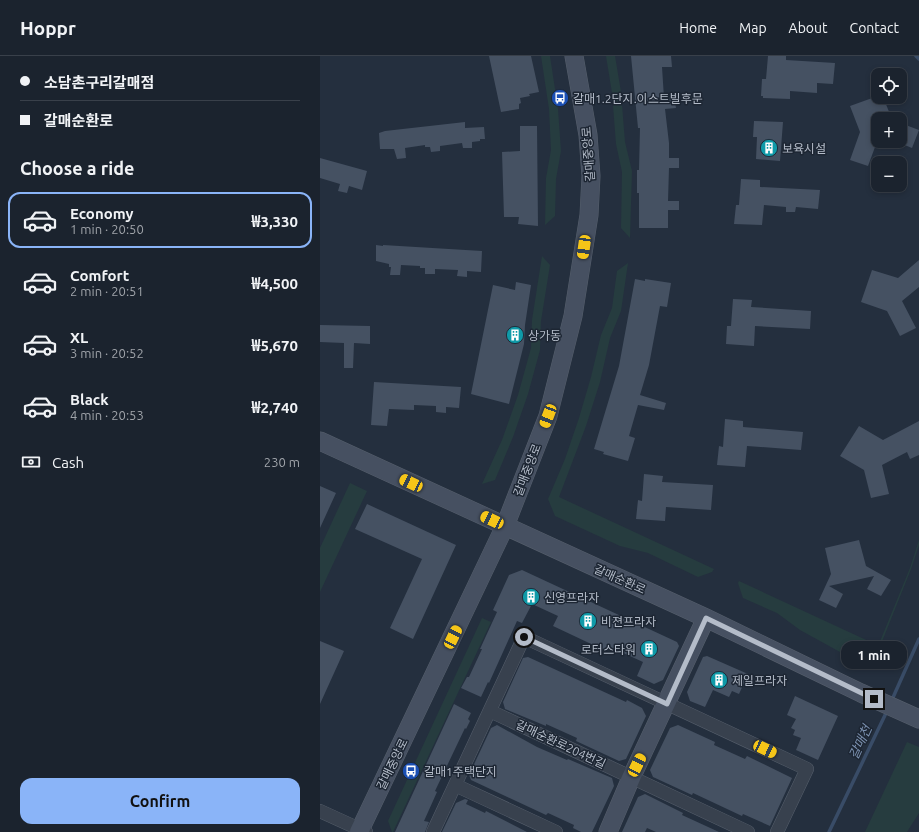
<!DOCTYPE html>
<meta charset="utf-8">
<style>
body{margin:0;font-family:Ubuntu,"Noto Sans KR",sans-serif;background:#282f3a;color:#f1f3f6;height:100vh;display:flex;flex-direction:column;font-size:15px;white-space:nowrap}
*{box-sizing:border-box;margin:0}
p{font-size:13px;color:#a0a4aa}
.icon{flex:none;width:22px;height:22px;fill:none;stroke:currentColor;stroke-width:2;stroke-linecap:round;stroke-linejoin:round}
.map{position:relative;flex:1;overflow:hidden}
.panel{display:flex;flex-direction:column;background:#1b232e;width:320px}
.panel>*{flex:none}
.top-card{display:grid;align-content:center;height:88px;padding:0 20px;background:#1b232e}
.controls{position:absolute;left:551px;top:12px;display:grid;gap:8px}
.controls a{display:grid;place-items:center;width:36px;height:36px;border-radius:8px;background:#1b232e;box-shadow:0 2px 6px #0003,0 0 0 1px #39404a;font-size:20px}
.end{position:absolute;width:18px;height:18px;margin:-9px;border:5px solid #b4bcc9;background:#111;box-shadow:0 0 0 2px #111}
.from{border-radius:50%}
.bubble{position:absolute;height:28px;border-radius:12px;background:#1b232e;box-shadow:0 2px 6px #0003,0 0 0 1px #39404a;font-size:13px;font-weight:700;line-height:28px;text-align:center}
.car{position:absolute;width:12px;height:24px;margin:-12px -6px;border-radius:5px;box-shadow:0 0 3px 1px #0007;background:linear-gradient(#f5c518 24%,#345 0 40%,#f5c518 0 76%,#345 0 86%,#f5c518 0)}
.top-card b{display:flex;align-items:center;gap:14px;height:38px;font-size:15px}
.top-card b+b{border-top:1px solid #39404a}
.top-card i{width:10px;height:10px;background:#f1f3f6}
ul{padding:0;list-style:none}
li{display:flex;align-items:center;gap:12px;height:56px;margin:0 8px 6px;padding:0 12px;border:2px solid transparent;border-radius:12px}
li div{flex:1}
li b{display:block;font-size:15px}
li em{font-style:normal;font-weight:700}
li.active{border-color:#8ab4f8}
li>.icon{width:36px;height:36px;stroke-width:1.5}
h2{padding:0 20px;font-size:18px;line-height:48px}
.pay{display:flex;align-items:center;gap:10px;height:44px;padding:0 20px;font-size:15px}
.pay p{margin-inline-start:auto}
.action{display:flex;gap:8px;margin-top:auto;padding:8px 20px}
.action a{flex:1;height:46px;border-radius:12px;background:#8ab4f8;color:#111;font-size:16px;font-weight:700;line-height:46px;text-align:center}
header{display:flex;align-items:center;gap:24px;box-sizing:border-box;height:56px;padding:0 20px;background:#1b232e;border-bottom:1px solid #39404a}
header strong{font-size:19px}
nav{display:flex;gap:22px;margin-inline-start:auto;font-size:14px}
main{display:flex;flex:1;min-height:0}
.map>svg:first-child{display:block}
.green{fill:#263c3f}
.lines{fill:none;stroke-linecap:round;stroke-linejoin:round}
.stream{stroke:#394c67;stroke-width:3.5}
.building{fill:#455162}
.street-casing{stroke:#565f6c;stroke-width:14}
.secondary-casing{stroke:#565f6c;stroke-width:19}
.street{stroke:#38414e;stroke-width:13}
.secondary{stroke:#465061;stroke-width:18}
.route{stroke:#b4bcc9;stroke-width:5}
.labels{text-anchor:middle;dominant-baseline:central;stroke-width:3;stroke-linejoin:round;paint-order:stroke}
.poi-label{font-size:12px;fill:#b4bcc9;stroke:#1d2633;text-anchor:start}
.street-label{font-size:12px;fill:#b4bcc9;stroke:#1d2633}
.water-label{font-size:13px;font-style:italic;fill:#7c92b1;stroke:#1d2633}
</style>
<header>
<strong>Hoppr</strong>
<nav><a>Home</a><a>Map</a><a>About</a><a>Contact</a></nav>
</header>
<main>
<section class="panel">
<div class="top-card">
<b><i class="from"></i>소담촌구리갈매점</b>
<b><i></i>갈매순환로</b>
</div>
<h2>Choose a ride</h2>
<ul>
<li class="active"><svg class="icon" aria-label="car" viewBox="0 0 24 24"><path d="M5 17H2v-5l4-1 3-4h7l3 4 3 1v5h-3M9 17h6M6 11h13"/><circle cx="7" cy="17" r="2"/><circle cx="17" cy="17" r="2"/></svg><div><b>Economy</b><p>1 min · 20:50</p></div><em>₩3,330</em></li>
<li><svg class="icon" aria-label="car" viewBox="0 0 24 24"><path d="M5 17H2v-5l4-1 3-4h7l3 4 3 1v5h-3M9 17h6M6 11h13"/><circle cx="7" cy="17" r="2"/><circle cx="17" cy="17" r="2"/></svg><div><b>Comfort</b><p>2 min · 20:51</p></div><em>₩4,500</em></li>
<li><svg class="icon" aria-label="car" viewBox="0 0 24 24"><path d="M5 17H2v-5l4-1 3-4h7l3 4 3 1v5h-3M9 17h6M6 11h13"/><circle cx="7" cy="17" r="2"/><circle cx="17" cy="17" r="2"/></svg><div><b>XL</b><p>3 min · 20:52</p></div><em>₩5,670</em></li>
<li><svg class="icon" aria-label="car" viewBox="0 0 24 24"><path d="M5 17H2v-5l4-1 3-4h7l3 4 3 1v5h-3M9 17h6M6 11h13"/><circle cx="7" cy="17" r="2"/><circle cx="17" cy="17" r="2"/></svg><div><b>Black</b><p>4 min · 20:53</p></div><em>₩2,740</em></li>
</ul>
<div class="pay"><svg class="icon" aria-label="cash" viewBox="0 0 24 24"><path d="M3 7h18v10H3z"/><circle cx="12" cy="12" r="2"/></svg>Cash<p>230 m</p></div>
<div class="action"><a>Confirm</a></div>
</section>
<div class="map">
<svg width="599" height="776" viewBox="0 0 599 776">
<rect width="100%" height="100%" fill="#242f3e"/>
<path class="green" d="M221 0H230L238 53 241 95 236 123 235 160 225 169 226 122 231 94 229 53Z
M286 0H295L301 36 305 86 312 115 310 182 301 172 302 116 296 88 292 37Z
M222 200 230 209 221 265 220 294 208 338 193 381 175 424 162 428 182 384 198 339 211 292 212 264Z
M308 207 301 255 290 282 280 326 266 370 239 441 394 513 392 516 378 521 328 497 300 490 235 460 228 443 245 403 259 362 271 321 281 279 292 252 297 215Z
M30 427 47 435 0 536V492Z
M599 484V489L591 513 551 613 480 574 457 557 423 542 418 527 419 525 557 589 552 605 590 512Z
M162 562 171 566 73 776H72L68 765Z
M587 686 599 691V757L587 776H545Z"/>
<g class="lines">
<path class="stream" d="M596 0 599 3
M571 646 599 583
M509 776 567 655"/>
</g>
<path class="building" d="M169 0H211L219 36 209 38 210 40 200 42 201 47 199 48V53L181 56Z
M311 0H351L352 11H342L344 42 354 41 356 52 345 53 349 87V102H359V112H349L348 145H359V154H348V172H319V137H317V114H319L320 72H318Z
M448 0H466V4L515 7 513 28 497 27V37L470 35V43L443 42V40H441L442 23H446Z
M555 41H563L572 63H558V83L548 110 530 104 540 76 530 50Z
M434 65 463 66 460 105 436 103 437 81H433Z
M145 66V72L164 71 165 83H160V85L152 86V92H143L142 87 120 90V95L111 96 110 91H105V89L85 92 86 102 77 103 74 93H60L59 77 65 75Z
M583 68 599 74 592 92 577 86 580 85V77Z
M200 70H217L218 170 198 168 199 161H184L182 96 200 95Z
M0 102 47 115 42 134 29 130 27 137 18 135 20 128 0 122Z
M421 123 440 124V131L500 134 498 153 476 151 475 156H466V151L444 149 442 169 414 168 416 149H419Z
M56 189 63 190V189L162 195 161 216 147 215V221L137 220 138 214 115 213V218H105V212H100V210L81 209 80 219H70L71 211H69V208L56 205Z
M599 204V231L582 245 596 272 580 280 567 255 541 246 552 214 578 222Z
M315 223 325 225V223L351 227 347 251 340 250 329 309 320 339 346 347 344 354 318 349 309 380 315 382 308 405 283 398 284 396 274 393 299 310Z
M196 226 211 229 205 269 204 288 189 348 151 338 173 229 195 234Z
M413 243 432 244 431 251 491 255 490 273 435 270 434 290 406 288 407 270H411Z
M0 269 50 270V288L34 287 33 312H24V287L0 286Z
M54 326 141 331 139 352 126 351V357L116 356V350L94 349V354L69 353 67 370 51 369Z
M405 363 423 365V371L483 376 481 394 427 390 425 411 397 409 399 390 403 391Z
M599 365V399L590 403 587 396 562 409 569 438 551 442 544 414 520 400 539 370 563 384Z
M324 418 343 420 342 426 393 429 391 454 346 451 345 465 316 463 318 444 322 445Z
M0 430 16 437 0 472Z
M47 448 136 489 93 583 70 572 102 503 35 473Z
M539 484 546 510 571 524 561 540 547 533 554 520 509 530 523 538 516 552 499 544 511 518 505 492Z
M202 514 357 586 359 590 343 624 334 628 317 620 323 606 288 590 286 595 233 570 238 560 212 548 202 567 197 565 169 627 168 626 161 641 141 632 147 621H149L162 593H160L177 556 173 554 189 519Z
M0 585 24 595 0 648Z
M387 600 428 618 419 638 412 635 409 641 393 634 385 651 370 645 367 636 383 601Z
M208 601 306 646 307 644 322 652 326 660 306 703 299 705 256 685 257 682 226 668V670L185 653 183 646 203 602Z
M475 640 518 660 498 704 476 694 481 682 473 679 475 674 471 672 476 663 467 659Z
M134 648 151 657 148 663 150 665 146 673 145 672 115 735 117 736 104 765 109 766 105 776H75Z
M177 669 217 691 247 704 248 703 292 722 294 730 272 776H261L253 772 254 769 228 757 226 759 151 724 149 719 171 672Z
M358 669 395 686 394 689 425 703 427 700 472 722 450 770 423 758 422 760 373 737 372 739 333 721 330 714 350 672Z
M325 738 363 757 362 759 399 776H336L327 772 325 776H302L318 741Z
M145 743 148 744 146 748 165 757 166 755 207 776H122L136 747Z"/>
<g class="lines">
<defs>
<path id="street" d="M170 655 428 776
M135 729 236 776
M0 755 46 776
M113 776 204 581 487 713 457 776"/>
<path id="secondary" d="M0 385 386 562 541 637 599 663
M39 776 185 470 228 360 253 260 269 159 271 120 268 79 254 0
M288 776 311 722 386 562"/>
</defs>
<use href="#street" class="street-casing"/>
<use href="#secondary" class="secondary-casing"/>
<use href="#street" class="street"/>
<use href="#secondary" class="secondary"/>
</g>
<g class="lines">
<path class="route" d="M204 581 347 648 386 562 554 643"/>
</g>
<defs>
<symbol id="bus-disc" viewBox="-11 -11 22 22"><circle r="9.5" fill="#1a4fb4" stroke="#1d2633"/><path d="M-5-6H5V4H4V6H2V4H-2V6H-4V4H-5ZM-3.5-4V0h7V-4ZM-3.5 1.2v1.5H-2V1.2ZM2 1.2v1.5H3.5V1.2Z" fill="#fff"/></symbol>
<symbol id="building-disc" viewBox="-11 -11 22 22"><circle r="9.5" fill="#0f9aa8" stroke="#1d2633"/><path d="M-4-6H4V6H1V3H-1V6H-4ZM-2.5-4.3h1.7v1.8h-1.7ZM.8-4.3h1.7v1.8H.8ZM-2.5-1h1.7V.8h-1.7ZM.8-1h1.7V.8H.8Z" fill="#fff"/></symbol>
</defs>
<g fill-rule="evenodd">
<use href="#bus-disc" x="230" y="32" width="20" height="20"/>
<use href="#building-disc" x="439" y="82" width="20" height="20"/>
<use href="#building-disc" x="185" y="269" width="20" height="20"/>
<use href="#building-disc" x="201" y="531" width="20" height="20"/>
<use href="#building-disc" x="258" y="555" width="20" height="20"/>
<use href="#building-disc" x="319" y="583" width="20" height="20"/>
<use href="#building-disc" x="389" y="614" width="20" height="20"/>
<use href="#bus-disc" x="81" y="705" width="20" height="20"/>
</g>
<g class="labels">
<g class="poi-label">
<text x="253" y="42">갈매1.2단지.이스트빌후문</text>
<text x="462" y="92">보육시설</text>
<text x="208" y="279">상가동</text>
<text x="224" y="541">신영프라자</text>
<text x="281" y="565">비젼프라자</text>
<text x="316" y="593" text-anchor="end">로터스타워</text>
<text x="412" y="624">제일프라자</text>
<text x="104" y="715">갈매1주택단지</text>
</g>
<g class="street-label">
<text transform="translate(268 98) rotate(-94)">갈매중앙로</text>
<text transform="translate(207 414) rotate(-69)">갈매중앙로</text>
<text transform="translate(300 523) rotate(24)">갈매순환로</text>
<text transform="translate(241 688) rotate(25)">갈매순환로204번길</text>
<text transform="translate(72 708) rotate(-64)">갈매중앙로</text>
</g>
<g class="water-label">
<text transform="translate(540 686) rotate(-65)">갈매천</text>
</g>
</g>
</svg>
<div class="controls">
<a><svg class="icon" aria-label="locate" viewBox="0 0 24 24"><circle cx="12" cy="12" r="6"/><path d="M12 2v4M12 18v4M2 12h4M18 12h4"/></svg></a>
<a>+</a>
<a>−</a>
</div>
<i class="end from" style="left:204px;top:581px"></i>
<i class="end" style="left:554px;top:643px"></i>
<div class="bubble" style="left:521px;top:585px;width:66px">1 min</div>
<i class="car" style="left:264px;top:191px;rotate:188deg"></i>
<i class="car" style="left:228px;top:360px;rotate:201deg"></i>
<i class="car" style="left:91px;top:427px;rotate:295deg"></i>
<i class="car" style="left:172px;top:464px;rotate:295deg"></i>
<i class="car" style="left:133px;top:581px;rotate:26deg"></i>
<i class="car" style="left:445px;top:693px;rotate:115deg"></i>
<i class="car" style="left:317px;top:709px;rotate:26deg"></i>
</div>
</main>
